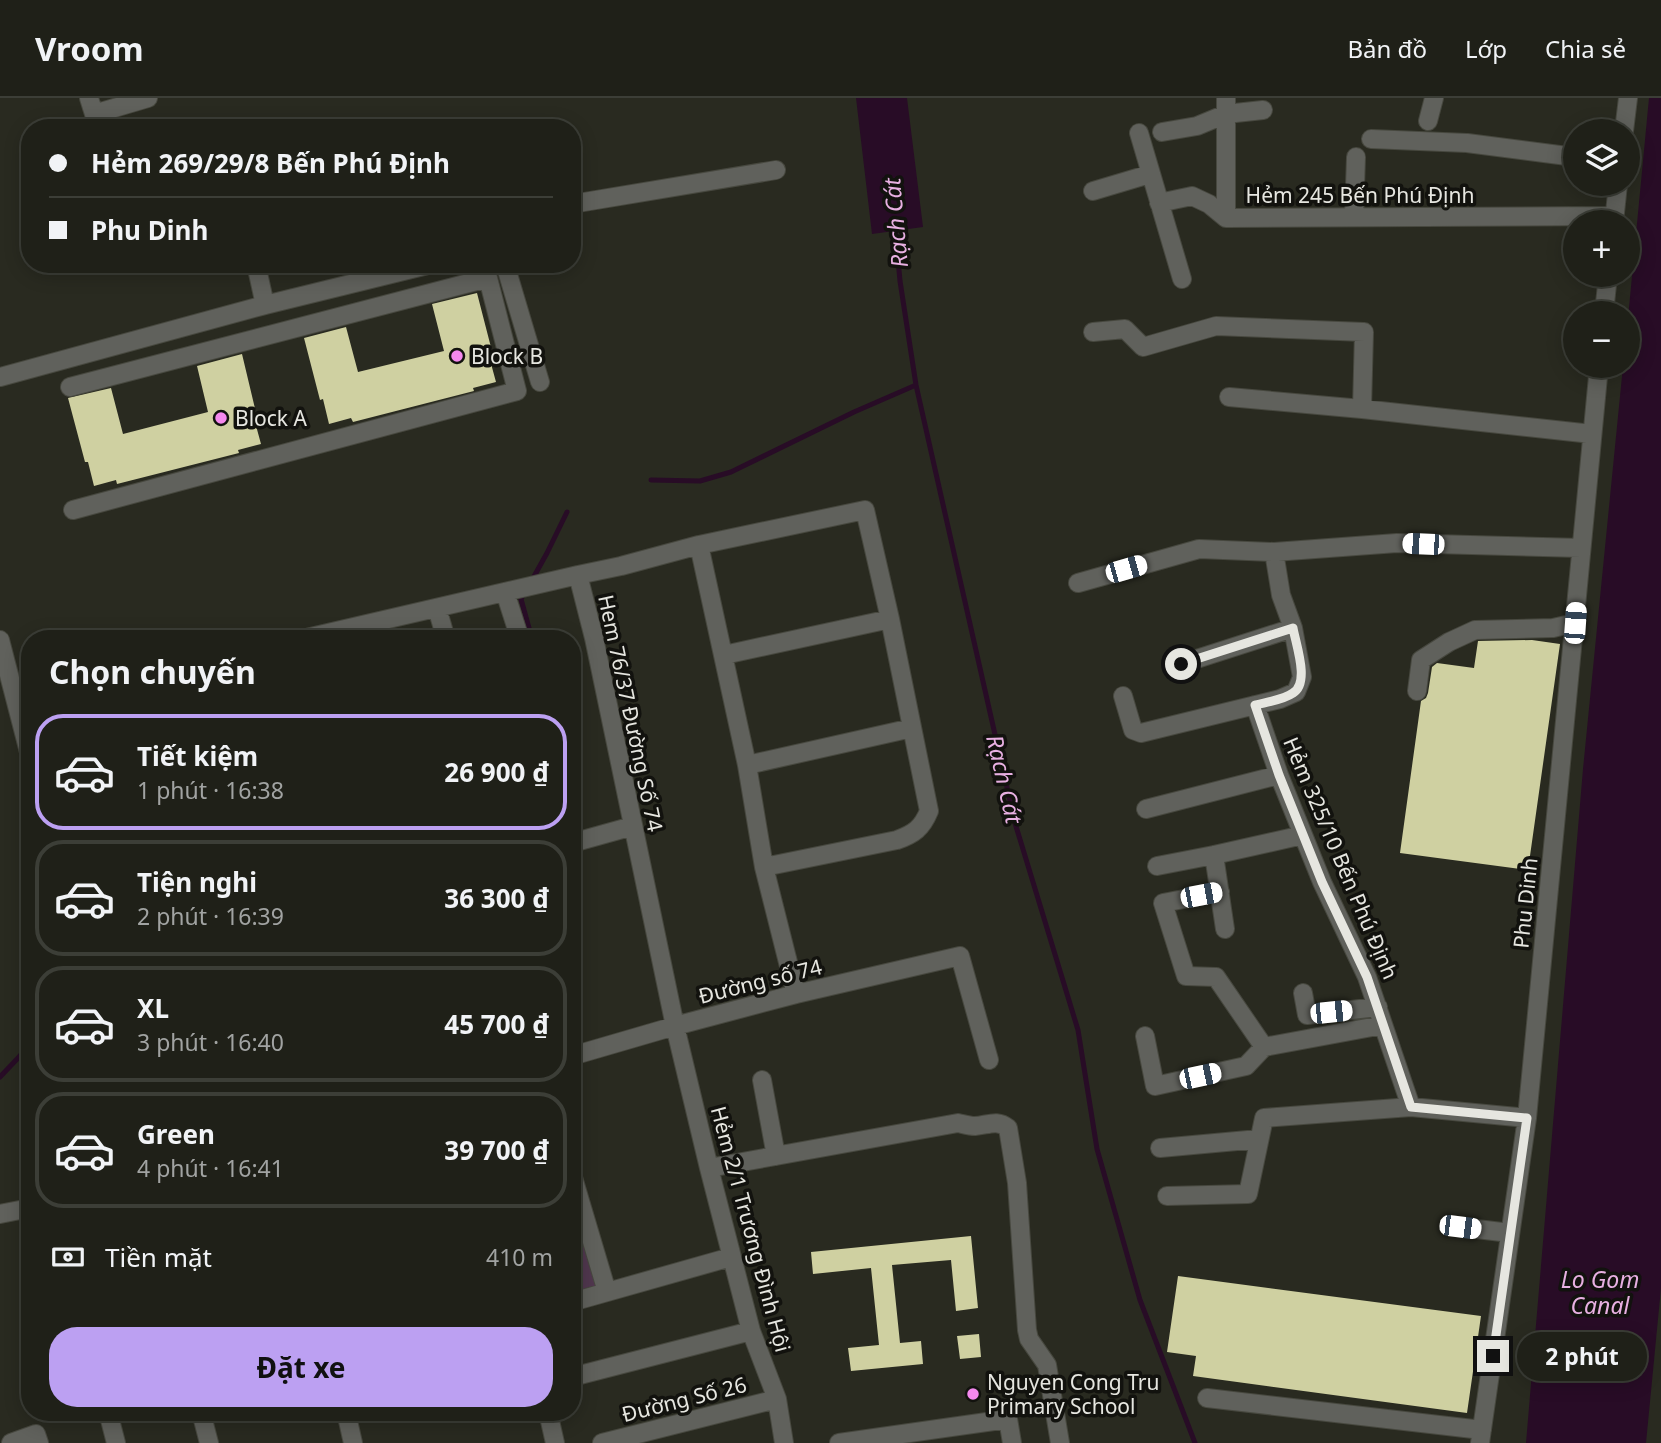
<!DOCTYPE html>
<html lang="vi">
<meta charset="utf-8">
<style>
body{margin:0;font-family:"Noto Sans",sans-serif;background:#272821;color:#f1f3f6;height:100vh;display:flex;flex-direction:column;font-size:26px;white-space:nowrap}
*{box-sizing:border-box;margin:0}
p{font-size:23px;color:#a1a3a2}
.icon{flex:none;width:38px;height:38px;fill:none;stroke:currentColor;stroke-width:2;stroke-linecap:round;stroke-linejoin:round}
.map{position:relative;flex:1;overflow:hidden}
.panel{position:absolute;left:21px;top:532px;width:560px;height:791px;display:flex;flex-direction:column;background:#1f2018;border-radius:28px;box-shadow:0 4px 18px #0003,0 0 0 2px #3c3e37}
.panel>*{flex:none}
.top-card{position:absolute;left:21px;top:21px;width:560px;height:154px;border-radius:28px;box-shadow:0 4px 18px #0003,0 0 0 2px #3c3e37;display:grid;align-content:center;height:154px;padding:0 28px;background:#1f2018}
.tools{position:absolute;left:1563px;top:21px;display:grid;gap:14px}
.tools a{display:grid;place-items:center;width:77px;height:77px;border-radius:50%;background:#1f2018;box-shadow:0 4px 18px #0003,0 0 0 2px #3c3e37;font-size:35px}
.end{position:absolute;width:32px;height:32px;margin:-16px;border:9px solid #e6e6e0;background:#111;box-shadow:0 0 0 4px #111}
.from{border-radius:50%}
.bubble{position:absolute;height:49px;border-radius:24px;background:#1f2018;box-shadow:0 4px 18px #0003,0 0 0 2px #3c3e37;font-size:23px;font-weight:700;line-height:49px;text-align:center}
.car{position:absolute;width:21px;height:42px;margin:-21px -10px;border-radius:9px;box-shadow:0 0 5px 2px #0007;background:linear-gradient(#fff 24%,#345 0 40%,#fff 0 76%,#345 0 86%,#fff 0)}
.top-card b{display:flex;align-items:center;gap:24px;height:66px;font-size:26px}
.top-card b+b{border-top:2px solid #3c3e37}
.top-card i{width:18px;height:18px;background:#f1f3f6}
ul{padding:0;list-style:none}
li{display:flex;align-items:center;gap:21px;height:116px;margin:0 14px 10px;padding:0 14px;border:4px solid #3c3e37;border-radius:28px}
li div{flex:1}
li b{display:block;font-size:26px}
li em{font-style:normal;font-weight:700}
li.current{border-color:#bca0f2}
li>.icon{width:63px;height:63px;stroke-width:1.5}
h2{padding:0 28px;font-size:32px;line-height:84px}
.pay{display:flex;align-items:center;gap:18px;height:77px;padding:0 28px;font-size:26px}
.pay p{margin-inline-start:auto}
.primary-button{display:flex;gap:14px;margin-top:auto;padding:14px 28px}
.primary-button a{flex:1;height:80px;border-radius:28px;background:#bca0f2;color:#111;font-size:28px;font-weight:700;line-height:80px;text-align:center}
header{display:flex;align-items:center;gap:42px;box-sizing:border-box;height:98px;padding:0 35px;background:#1f2018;border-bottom:2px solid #3c3e37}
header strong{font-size:33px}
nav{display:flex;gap:38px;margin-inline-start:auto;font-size:24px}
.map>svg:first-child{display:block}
.green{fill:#50374e}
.water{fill:#280c26}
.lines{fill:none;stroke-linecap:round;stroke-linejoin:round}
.stream{stroke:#280c26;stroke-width:5}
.building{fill:#cfd0a1}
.minor-casing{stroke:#47483f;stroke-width:20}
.minor{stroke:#60615c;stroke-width:18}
.route{stroke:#e6e6e0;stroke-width:9}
.poi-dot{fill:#f589ee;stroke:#12120e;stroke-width:2.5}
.labels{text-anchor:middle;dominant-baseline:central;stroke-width:7;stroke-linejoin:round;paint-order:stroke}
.street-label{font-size:21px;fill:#e6e6e0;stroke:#12120e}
.poi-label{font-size:21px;fill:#e6e6e0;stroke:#12120e;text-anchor:start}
.water-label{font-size:23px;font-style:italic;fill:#e8b0e2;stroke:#12120e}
</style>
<header>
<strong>Vroom</strong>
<nav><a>Bản đồ</a><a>Lớp</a><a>Chia sẻ</a></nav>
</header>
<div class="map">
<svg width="1661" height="1345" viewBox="0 0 1661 1345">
<rect width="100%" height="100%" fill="#292a20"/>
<path class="green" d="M576 1108 597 1192 572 1198V1109Z"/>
<path class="water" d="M856 0H907L923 129 872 136Z
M1649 0H1661V1190L1646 1345H1526L1583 671 1623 268H1628V220Z"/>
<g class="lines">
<path class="stream" d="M895 128 900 183 916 287 1015 725 1078 932 1097 1051 1140 1202 1195 1345
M651 382 700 383 731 374 854 314 916 287
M532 482 547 455 567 414
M525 494 521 501 532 541
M0 979 19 959 30 945"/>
</g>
<path class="building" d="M477 195 494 261 490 262 496 284 473 290 474 293 353 324 351 320 329 326 323 301 320 302 304 240 346 229 358 274 444 253 432 206Z
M242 256 258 323 255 324 261 346 238 352 239 355 117 386 116 382 94 388 88 364H85L68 300 111 290 123 336 208 314 197 268Z
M1532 542 1560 546 1528 772 1400 755 1421 603 1426 600 1428 595 1432 569 1437 565 1474 570 1478 543Z
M971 1138 978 1210 956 1213 951 1162 892 1167 900 1245 921 1243 923 1266 851 1273 848 1250 879 1247 871 1170 813 1176 811 1154Z
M1178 1178 1481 1218 1467 1315 1193 1278 1196 1258 1167 1254Z
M979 1236 981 1259 960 1261 957 1238Z"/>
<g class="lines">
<defs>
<path id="minor" d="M89 0 94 16 148 0
M1226 0V120L1614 118
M1428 23 1434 0
M1624 33 1628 0
M1162 34 1197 28 1226 16 1263 12
M1139 35 1182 181
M1371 41 1467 45 1575 59
M1093 93 1150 76
M1159 105 1192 98 1209 106 1226 120
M572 106 776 72
M1354 119 1356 59
M1614 124 1618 86
M256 166 265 207
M505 166 540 284
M1604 215 1608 177
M1093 234 1125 231 1143 249 1216 228 1364 234 1362 311
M0 279 265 207 432 166
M70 289 488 180 517 293 73 412
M1229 299 1362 311 1592 336
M699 447 747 667 764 769 796 896
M1078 485 1199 451 1274 454 1397 445 1581 450
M505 494 520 541
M437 510 446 541
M302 541 578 477
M0 542 30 658
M724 557 890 521
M1181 566 1293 530
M1417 593 1421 562 1449 544 1475 532 1553 530 1575 525
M1123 598 1133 632 1141 635 1280 601 1296 594 1302 579 1293 530 1281 497 1274 454
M1255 607 1279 677 1322 784 1367 879 1411 1009
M747 667 912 630
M1146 711 1279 677
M572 745 633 728
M1214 757 1225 831
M1157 768 1214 757 1303 737
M764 769 897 742C914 736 922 730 929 713L890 521 865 412 699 447 621 468 578 477 594 540 675 928 709 1070 751 1233 777 1301 784 1345
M1220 794 1163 805 1186 878 1216 879 1264 949
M1303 895 1307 917 1378 909
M1145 938 1155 988 1246 968 1264 949 1383 927
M572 958 675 928 796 896 960 858 989 962
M762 982 776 1058
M1160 1050 1259 1041
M709 1070 958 1025C963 1026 969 1028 975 1028 988 1027 997 1021 1008 1030L1017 1085 1027 1232 1029 1241 1047 1267 1060 1345
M572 1076 607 1194
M1167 1098 1248 1096 1264 1020 1411 1009 1527 1020
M0 1116 30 1110
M1460 1129 1510 1135
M572 1204 731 1159
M572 1279 751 1233
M1207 1300 1482 1332
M108 1314 116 1345
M201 1314 209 1345
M346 1314 353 1345
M548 1314 555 1345
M11 1345 36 1336 39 1345
M602 1345 777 1301
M839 1345 1008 1321 1012 1345
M1480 1345 1527 1020 1599 268"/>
</defs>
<use href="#minor" class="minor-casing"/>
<use href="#minor" class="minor"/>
</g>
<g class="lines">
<path class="route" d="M1181 566 1293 530C1296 547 1310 585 1293 595 1283 602 1267 604 1255 607L1279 677 1322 784 1367 879 1411 1009 1527 1020 1493 1258"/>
</g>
<g class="poi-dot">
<circle cx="457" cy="258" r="7"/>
<circle cx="221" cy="320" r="7"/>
<circle cx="973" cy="1296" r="7"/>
</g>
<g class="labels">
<g class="street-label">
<text x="1360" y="97">Hẻm 245 Bến Phú Định</text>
<text transform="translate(631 615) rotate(78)">Hem 76/37 Đường Số 74</text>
<text transform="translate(1341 760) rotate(67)">Hẻm 325/10 Bến Phú Định</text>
<text transform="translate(1525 805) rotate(-84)">Phu Dinh</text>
<text transform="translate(760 883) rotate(-14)">Đường số 74</text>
<text transform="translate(751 1131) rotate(75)">Hẻm 2/1 Trương Đình Hội</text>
<text transform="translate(684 1301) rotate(-14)">Đường Số 26</text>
</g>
<g class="poi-label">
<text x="471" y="258">Block B</text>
<text x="235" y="320">Block A</text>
<text x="987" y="1284">Nguyen Cong Tru<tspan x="987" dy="24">Primary School</tspan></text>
</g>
<g class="water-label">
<text transform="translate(895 125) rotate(-95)">Rạch Cát</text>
<text transform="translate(1005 681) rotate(77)">Rạch Cát</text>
<text x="1600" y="1181">Lo Gom<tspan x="1600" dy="26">Canal</tspan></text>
</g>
</g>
</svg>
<div class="tools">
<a><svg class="icon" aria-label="layers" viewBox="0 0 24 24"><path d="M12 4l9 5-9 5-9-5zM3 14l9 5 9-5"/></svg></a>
<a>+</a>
<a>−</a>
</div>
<i class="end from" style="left:1181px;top:566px"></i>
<i class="end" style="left:1493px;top:1258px"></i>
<div class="bubble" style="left:1517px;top:1234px;width:130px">2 phút</div>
<i class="car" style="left:1423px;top:446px;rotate:272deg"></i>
<i class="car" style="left:1126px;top:471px;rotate:74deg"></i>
<i class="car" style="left:1575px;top:525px;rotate:4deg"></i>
<i class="car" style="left:1201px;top:797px;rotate:79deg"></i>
<i class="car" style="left:1331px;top:914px;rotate:84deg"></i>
<i class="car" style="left:1200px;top:978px;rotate:78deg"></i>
<i class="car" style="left:1460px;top:1129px;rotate:97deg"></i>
<div class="top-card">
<b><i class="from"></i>Hẻm 269/29/8 Bến Phú Định</b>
<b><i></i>Phu Dinh</b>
</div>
<section class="panel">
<h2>Chọn chuyến</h2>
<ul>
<li class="current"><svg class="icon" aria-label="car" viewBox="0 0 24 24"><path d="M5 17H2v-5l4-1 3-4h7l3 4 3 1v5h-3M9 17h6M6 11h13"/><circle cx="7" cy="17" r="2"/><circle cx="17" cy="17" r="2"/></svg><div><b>Tiết kiệm</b><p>1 phút · 16:38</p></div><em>26 900 ₫</em></li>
<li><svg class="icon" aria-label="car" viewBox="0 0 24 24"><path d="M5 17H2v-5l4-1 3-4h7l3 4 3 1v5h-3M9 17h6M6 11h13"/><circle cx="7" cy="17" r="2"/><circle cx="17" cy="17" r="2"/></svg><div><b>Tiện nghi</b><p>2 phút · 16:39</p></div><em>36 300 ₫</em></li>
<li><svg class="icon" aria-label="car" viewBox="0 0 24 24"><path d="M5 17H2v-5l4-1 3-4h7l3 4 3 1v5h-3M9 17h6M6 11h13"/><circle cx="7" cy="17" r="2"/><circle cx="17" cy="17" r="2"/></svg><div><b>XL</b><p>3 phút · 16:40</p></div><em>45 700 ₫</em></li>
<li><svg class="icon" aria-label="car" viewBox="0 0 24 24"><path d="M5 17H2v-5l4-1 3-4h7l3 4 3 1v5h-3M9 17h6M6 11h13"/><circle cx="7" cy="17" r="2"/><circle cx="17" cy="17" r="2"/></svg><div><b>Green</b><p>4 phút · 16:41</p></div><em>39 700 ₫</em></li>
</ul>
<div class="pay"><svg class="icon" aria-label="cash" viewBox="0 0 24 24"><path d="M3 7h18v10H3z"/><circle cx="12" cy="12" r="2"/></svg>Tiền mặt<p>410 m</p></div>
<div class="primary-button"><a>Đặt xe</a></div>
</section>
</div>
